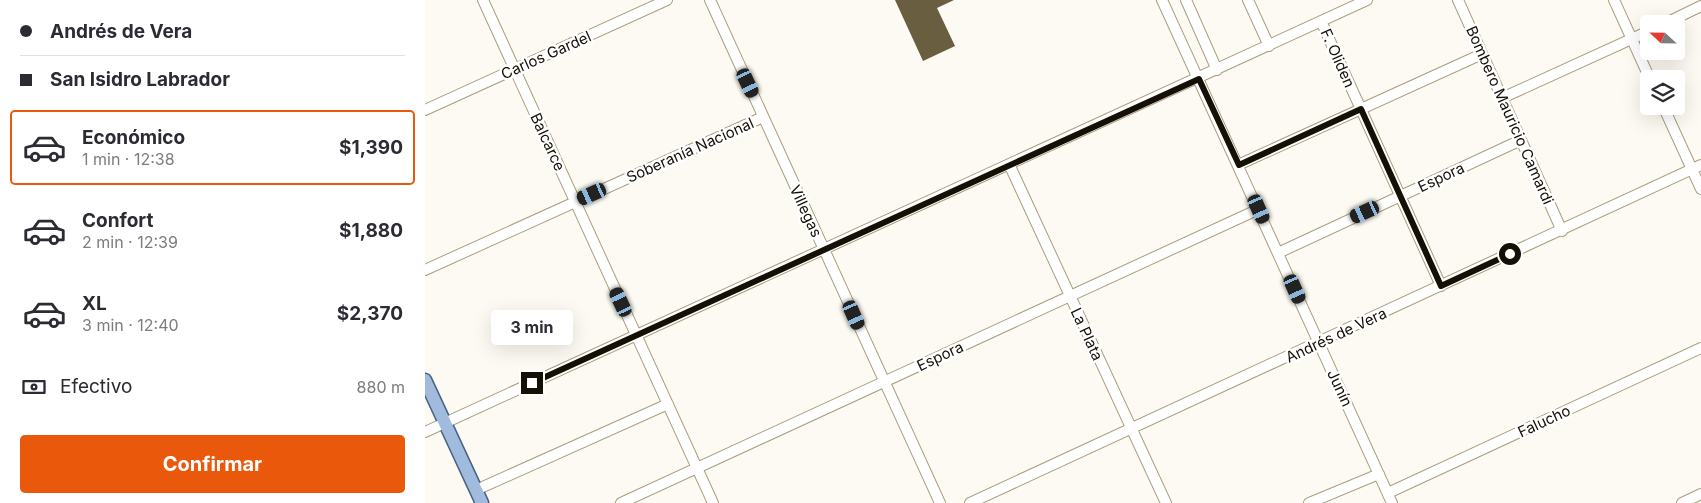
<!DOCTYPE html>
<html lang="es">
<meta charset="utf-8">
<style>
body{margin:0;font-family:Inter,sans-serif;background:#f7f7f7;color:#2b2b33;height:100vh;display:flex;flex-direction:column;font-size:19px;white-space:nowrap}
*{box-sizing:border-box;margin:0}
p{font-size:16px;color:#7c7c81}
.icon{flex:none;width:28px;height:28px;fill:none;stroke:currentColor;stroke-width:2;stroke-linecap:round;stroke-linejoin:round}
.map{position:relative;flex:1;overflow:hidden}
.sheet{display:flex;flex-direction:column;background:#fff;width:425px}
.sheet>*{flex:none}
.hud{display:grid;align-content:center;height:110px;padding:0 20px;background:#fff}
.needle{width:32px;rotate:292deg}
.controls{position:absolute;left:1215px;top:15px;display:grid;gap:10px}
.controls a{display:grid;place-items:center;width:45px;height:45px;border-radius:5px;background:#fff;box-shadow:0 5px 20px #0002;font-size:25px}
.end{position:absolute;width:22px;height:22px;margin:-11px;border:6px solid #151005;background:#fff;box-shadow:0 0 0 2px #fff}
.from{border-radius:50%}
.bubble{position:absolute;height:35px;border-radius:5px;background:#fff;box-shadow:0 5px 20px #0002;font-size:16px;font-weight:700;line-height:35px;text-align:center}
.car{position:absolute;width:15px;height:30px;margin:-15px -8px;border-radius:6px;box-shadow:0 0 4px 1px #0007;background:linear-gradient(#222 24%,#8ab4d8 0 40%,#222 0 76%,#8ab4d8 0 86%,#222 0)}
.hud b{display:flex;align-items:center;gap:18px;height:48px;font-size:19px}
.hud b+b{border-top:1px solid #e1e1e2}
.hud i{width:12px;height:12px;background:#2b2b33}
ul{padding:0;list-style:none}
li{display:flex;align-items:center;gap:15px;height:75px;margin:0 10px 8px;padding:0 10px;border:2px solid transparent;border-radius:5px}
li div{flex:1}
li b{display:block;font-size:19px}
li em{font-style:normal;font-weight:700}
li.current{border-color:#ea580c}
li>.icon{width:45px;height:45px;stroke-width:1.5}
.pay{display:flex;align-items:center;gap:12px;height:55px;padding:0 20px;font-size:19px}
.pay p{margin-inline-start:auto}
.action{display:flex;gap:10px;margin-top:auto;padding:10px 20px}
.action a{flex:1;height:58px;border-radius:5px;background:#ea580c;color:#fff;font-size:20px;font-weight:700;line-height:58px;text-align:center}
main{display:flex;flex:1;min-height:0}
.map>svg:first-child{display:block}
.building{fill:#6a5e41}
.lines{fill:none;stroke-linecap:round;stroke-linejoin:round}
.minor-casing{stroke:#aa9e7f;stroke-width:12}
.major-casing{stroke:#466283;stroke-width:15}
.minor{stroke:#fff;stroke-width:10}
.major{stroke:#a0bbdd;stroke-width:12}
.route{stroke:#151005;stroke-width:6}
.labels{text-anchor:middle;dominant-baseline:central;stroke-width:5;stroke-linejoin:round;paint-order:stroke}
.street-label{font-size:15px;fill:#151005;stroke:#fff}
</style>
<main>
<section class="sheet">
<div class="hud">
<b><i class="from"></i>Andrés de Vera</b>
<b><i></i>San Isidro Labrador</b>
</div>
<ul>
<li class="current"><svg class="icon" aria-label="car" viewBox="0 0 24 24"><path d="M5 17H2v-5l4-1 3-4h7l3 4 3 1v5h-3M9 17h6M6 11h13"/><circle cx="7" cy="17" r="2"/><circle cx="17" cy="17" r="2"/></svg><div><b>Económico</b><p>1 min · 12:38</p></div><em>$1,390</em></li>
<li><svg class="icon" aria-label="car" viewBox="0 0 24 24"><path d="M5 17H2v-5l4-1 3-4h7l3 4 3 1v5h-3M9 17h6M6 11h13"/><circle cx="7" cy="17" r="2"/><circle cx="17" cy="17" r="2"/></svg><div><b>Confort</b><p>2 min · 12:39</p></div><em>$1,880</em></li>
<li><svg class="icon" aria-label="car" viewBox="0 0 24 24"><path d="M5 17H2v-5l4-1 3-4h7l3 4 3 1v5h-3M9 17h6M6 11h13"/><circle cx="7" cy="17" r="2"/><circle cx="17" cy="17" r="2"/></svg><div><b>XL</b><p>3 min · 12:40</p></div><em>$2,370</em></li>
</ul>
<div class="pay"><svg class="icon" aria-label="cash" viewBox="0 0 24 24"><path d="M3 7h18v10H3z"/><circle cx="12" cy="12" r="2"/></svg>Efectivo<p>880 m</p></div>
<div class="action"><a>Confirmar</a></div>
</section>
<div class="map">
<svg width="1276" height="503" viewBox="0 0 1276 503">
<rect width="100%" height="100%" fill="#fdfaf3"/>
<path class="building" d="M470 0H529L512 8 530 46 498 61Z"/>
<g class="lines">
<defs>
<path id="minor" d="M58 0 288 503
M285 0 515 503
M737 0 967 503
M761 0 792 70
M823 0 844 46
M1033 0 1137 231
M1189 0 1225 79
M896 21 1016 286
M1239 24 1276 6
M1077 98 1224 31
M1238 106 1276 189
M0 110 242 0
M584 164 741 503
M813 165 1057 54
M853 253 1096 140
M0 270 338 117
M0 432 942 0
M51 490 243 404
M963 493 1276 348
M196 503 834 209
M545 503 1276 165
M884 503 954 474
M1257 503 1276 494"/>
<path id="major" d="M0 380 57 503"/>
</defs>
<use href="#minor" class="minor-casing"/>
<use href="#major" class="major-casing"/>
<use href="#minor" class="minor"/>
<use href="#major" class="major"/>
</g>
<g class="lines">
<path class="route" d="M107 383 774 79 814 165 936 109 1016 286 1085 254"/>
</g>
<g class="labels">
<g class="street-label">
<text transform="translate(121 55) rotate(-24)">Carlos Gardel</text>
<text transform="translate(913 58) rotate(66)">F. Oliden</text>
<text transform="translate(1085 115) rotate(66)">Bombero Mauricio Camardi</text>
<text transform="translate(123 142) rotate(65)">Balcarce</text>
<text transform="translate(265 150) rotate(-24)">Soberanía Nacional</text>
<text transform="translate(1016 177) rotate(-25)">Espora</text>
<text transform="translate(381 211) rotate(65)">Villegas</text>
<text transform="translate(662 334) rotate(65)">La Plata</text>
<text transform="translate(911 335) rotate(-25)">Andrés de Vera</text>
<text transform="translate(515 356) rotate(-25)">Espora</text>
<text transform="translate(915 388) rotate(65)">Junín</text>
<text transform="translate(1119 421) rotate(-25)">Falucho</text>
</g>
</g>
</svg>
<div class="controls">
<a><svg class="needle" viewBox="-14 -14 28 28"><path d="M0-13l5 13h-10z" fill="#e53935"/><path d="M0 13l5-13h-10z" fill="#7c7c81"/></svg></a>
<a><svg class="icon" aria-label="layers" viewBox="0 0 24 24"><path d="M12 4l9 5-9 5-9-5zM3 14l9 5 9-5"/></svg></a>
</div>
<i class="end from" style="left:1085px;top:254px"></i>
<i class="end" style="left:107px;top:383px"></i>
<div class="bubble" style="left:66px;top:310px;width:82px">3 min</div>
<i class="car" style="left:323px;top:83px;rotate:155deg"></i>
<i class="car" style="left:167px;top:194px;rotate:246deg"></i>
<i class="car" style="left:834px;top:209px;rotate:156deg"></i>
<i class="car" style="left:940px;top:212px;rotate:245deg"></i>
<i class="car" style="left:870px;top:289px;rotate:156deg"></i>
<i class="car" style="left:196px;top:302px;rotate:335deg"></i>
<i class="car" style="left:429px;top:315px;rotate:156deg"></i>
</div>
</main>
